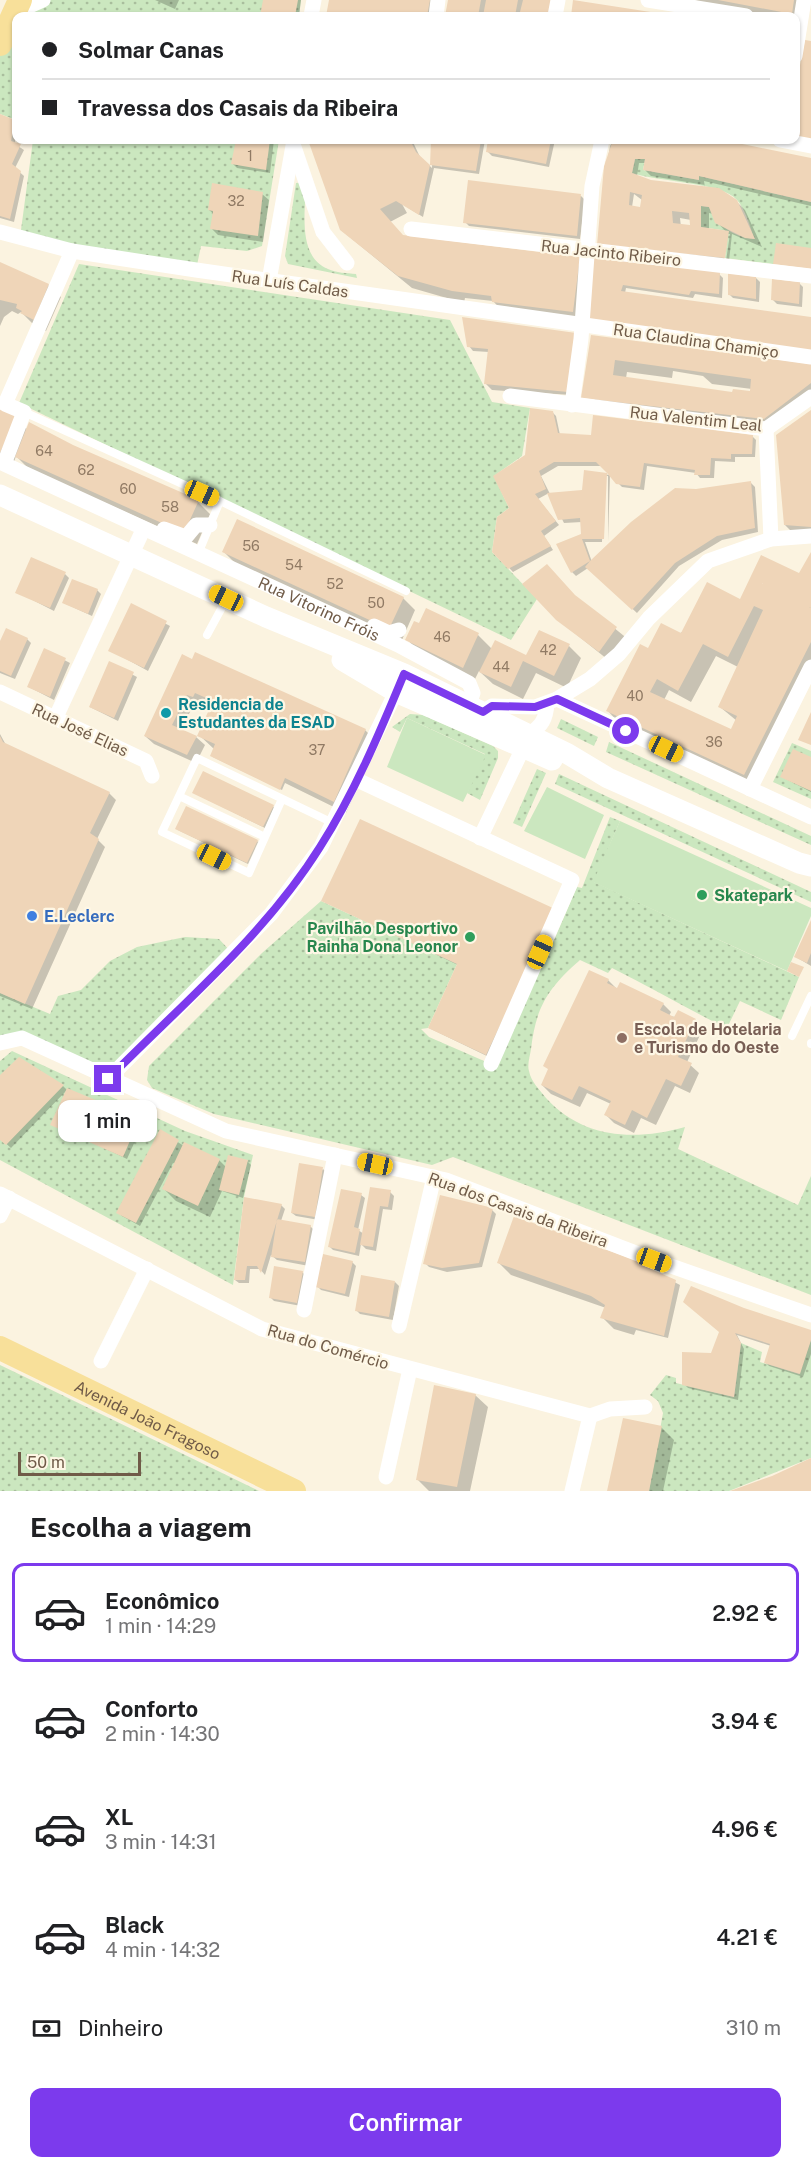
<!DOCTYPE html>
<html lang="pt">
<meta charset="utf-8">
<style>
body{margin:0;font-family:"Public Sans",sans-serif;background:#f6f6f6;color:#202124;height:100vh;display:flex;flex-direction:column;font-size:22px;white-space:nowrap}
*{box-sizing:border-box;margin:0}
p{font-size:20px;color:#757577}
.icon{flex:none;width:33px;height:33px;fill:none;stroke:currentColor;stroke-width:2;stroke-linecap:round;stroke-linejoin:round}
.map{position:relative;height:1491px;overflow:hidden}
.details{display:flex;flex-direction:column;background:#fff;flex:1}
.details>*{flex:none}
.top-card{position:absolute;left:12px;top:12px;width:788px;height:132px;border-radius:12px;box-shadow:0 2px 4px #0004;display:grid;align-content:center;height:132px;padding:0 30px;background:#fff}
.scale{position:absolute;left:18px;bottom:15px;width:123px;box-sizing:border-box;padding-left:6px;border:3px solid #705b48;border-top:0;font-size:16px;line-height:21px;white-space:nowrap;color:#705b48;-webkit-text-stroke:4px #fef7e5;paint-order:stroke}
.end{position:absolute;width:27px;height:27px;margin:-14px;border:8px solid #7c3aed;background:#fff;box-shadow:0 0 0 3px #fff}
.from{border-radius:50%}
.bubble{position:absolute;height:42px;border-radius:12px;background:#fff;box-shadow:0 2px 4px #0004;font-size:20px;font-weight:600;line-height:42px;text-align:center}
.car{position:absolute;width:18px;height:36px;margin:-18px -9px;border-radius:8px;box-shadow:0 0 4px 2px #0007;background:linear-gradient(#f5c518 24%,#345 0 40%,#f5c518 0 76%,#345 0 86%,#f5c518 0)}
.top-card b{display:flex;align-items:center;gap:21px;height:57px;font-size:22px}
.top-card b+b{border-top:2px solid #e0e0e0}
.top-card i{width:15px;height:15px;background:#202124}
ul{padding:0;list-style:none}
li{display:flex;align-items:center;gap:18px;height:99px;margin:0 12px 9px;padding:0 18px;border:3px solid transparent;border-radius:12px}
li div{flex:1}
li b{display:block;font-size:22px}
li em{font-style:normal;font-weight:600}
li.selected{border-color:#7c3aed}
li>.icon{width:54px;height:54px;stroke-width:1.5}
h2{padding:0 30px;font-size:27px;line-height:72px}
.pay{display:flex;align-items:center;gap:15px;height:66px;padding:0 30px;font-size:22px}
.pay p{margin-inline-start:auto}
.button{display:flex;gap:12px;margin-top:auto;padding:12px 30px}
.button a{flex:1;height:69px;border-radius:12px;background:#7c3aed;color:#fff;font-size:24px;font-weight:600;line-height:69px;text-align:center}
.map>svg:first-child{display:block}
.grass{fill:url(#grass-dots)}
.pitch{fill:#cbe7bf}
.shadow{fill:#0003;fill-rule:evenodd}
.building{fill:#efd5b8;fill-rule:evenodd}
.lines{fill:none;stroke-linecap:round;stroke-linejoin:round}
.lane{stroke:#fff;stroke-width:8}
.street{stroke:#fff;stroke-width:15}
.secondary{stroke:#fff;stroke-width:21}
.primary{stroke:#f8e09a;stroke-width:24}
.route{stroke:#7c3aed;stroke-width:8}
.culture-dot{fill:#0f9aa8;stroke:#fef7e5;stroke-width:2}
.leisure-dot{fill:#2e9e5b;stroke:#fef7e5;stroke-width:2}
.shop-dot{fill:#3f7fe0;stroke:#fef7e5;stroke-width:2}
.education-dot{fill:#8d6e63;stroke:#fef7e5;stroke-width:2}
.labels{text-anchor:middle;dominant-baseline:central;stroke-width:4.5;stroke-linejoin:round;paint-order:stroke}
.number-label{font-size:14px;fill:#907a64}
.street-label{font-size:16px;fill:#705b48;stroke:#fef7e5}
.culture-label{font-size:16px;font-weight:bold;fill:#0d838f;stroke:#fef7e5;text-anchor:start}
.leisure-label{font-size:16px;font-weight:bold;fill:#27864d;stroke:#fef7e5;text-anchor:start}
.shop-label{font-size:16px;font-weight:bold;fill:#366cbe;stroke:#fef7e5;text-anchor:start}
.education-label{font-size:16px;font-weight:bold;fill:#785e54;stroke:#fef7e5;text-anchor:start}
</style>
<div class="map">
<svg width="811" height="1491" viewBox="0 0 811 1491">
<defs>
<pattern id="grass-dots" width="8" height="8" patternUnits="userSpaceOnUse" patternTransform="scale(1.5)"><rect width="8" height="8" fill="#cbe7bf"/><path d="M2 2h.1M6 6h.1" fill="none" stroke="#a9be9d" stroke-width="1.8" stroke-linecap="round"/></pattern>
</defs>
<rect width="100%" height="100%" fill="#fbf3e0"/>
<path class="grass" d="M43 0H301L299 16H16V120L0 114V44L14 13Z
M33 140H279L262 246 247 251 201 246 196 270 72 251 21 230Z
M635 159H645L643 170 699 180V176L811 202V248L773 264 725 258 728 231 701 227V206L709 207C717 225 733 237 754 239 751 228 745 209 737 200 722 182 658 182 632 173Z
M306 182C306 208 296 256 328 269 336 273 347 273 356 274L357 278 288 264 285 256 296 183Z
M79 264 450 320 492 402 530 408 522 456 494 476 509 508 497 517 492 552 537 599 511 640 19 403Z
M410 714 423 715 493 746 498 751V758L480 800 467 793 485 754 407 718 400 732 392 727Z
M561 719 598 737 594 746 557 728Z
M609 742 811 836V845L606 752Z
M792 743 811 751V799L773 782Z
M537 769 546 773 522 827 513 823Z
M559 774 811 892V902L555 784Z
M610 817 620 821 594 882 799 977 781 1020 740 1001 727 1028C688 1010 651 987 612 968L608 973 580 960C548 988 536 1007 531 1049 530 1056 527 1065 529 1071 531 1082 540 1090 546 1098 583 1139 635 1141 685 1127L678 1149 798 1205 811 1176V1295L453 1157 432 1165 214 1114 152 1088 147 1080 149 1066 262 953 321 901 457 964 428 1028 421 1029 429 1037 491 1064 551 947 577 887 582 888Z
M185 937 219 939 233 954 108 1079 23 1038 0 1043V993L50 1014 58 996 81 990 110 961 137 947Z
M12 1051 185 1131 253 1155 244 1197 233 1285 0 1160V1061Z
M811 1340V1458L729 1491H649L663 1413 658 1401 650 1395 666 1375 676 1378V1383L734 1397 741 1343 762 1352 760 1362 799 1374Z
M0 1365 27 1378 259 1491H0Z"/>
<path class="pitch" d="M407 718 486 755 463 802 387 767Z
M547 787 604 815 585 859 524 831Z
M620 821 811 908V916L787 971 593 882Z"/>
<path class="shadow" d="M155 0H179L175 9Z
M264 0H301L299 16H261Z
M331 0H444L441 16H328Z
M450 0H553V16H447Z
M694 0H808L795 16H753Z
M575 1 669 16H573Z
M0 115 16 123 15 144 24 150 15 168 24 176 14 222 0 218Z
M237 140H274L270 173 237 168 233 164Z
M310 140H412L420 157 432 168 433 140H485L479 174 434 168 423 217 402 204 407 213 390 222 403 237 719 274 723 278 722 298 695 294 693 298 626 288 625 293 811 319 585 324 505 314 493 301 465 298 464 303 412 288 341 230Z
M490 140H555L549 167 492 156 488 152Z
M614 140H710L811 160V206L704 181 705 188 736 201 745 210 762 247 732 234 729 261H726L730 234H727L724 261 603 249V188L610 146ZM639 163H646L645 170 651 176 705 185 704 188 651 181 637 176ZM634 194 642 200 641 209 632 207ZM709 213 713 214 717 222 727 233 709 230ZM680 218 691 220 695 228 681 227Z
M262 194 269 200 263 242 218 235 212 229 214 214 209 210Z
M581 196 585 200 580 239 469 226 465 222Z
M0 265 48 285 61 297 46 331 34 325 21 312 18 314 12 311 4 317 0 326Z
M756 278 760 282 759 302 733 298 729 294Z
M799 283 803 287 802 307 777 304 773 300Z
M464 318 572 395 492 390 486 384 489 352 473 351 469 346Z
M592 336 811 366V396L771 425 595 410ZM673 371 703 376 712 384 752 389 749 392 734 394 626 378 627 372 672 378Z
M0 410 16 418 28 430 72 446 198 502 210 514 197 544 29 469 16 456 14 462 0 455Z
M811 411V538L797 537 785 525Z
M552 412 556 416 560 435 752 436 756 440 755 457H735V462L715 461 714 478H700L696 473 647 466 644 490 622 487 601 466H558L541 476 550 494 583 491 585 472 610 475 608 542V476H605L602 542H585L592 562 696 490 751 483 755 487 758 532 722 540 679 566 637 613 588 568 576 576 572 572 559 545 582 535V522L564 523 549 493 538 499 559 525 544 536 553 550 513 572 494 552 511 509 526 455Z
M224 552 403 598 415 610 402 640 236 564Z
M811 555V680L757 787 620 724 608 711 648 650 741 601 800 575ZM716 656 738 667 720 707 737 721 732 731 664 700 669 690 691 702Z
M65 574 69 578 54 611 17 592Z
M97 590 101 594 92 616 64 603Z
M576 597 629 640 612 663 557 619Z
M132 606 170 626 148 671 110 650Z
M427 610 478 635 492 649 527 657 569 646 581 658 567 688 536 673 523 699 493 684 479 671 475 679 419 652 407 639 419 625Z
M27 639 31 643 15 679 0 673V645Z
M45 650 70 663 54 700 29 687Z
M183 656 365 730 378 743 346 813 285 783 282 790 213 757 214 749 199 735 213 705 204 700 202 705 195 702 181 730 196 737 205 745 196 763 154 744 145 736Z
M110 663 137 677 118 721 90 707Z
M0 734 6 745 109 793 116 800 97 839 105 847 32 1009 0 996Z
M811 759V792L782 777Z
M194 793 273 806 274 808 265 828Z
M178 830 257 841 258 842 248 864Z
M323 901 558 914 491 1058 429 1028 458 965Z
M811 923V966L796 957Z
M608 980 618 990 663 1004 671 1012 669 1016 695 1020 703 1029 687 1062 699 1073 690 1093 675 1086 656 1125 641 1118 634 1133 614 1123 606 1115 611 1104 587 1093 580 1107 551 1094 542 1085Z
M0 1077 63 1086 67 1090 11 1148 0 1138Z
M97 1102 101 1106 85 1141 52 1124Z
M140 1117 144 1121 127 1159 91 1142Z
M160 1131 184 1146 219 1160 226 1167 247 1161 251 1165 243 1198 222 1191 210 1217 176 1201 164 1189 176 1164 173 1163 140 1226 122 1216 118 1212Z
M323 1169 327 1173 319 1220 296 1216 292 1213Z
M372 1189 390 1192 394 1196 392 1210 383 1209 376 1251 366 1249 361 1244 359 1256 333 1250 329 1246 361 1195 365 1198 358 1230 364 1234Z
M281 1205 285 1209 281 1221 310 1226 314 1230 309 1266 277 1260 271 1255 265 1275 260 1269H250L249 1283H239L235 1280Z
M492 1210 496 1214 482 1267 447 1272 429 1267 425 1263Z
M352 1262 356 1266 349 1297 321 1290 317 1286Z
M499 1263 642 1265 680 1285 668 1338 636 1330 634 1335 614 1329 602 1317 606 1308 511 1275Z
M302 1272 306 1276 301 1306 274 1301 270 1297Z
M395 1282 399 1286 393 1320 360 1314 356 1310Z
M744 1309 811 1332V1354L803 1377 769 1366 765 1362 771 1346 737 1335 744 1349 738 1400 688 1388 684 1384 712 1354Z
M475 1395 488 1407 470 1491H429L417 1479Z
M661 1427 674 1440 663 1491H608Z"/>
<path class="building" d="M298 0 295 16H260L263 0Z
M329 0H430L427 16H326Z
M448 0H481L478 16H445Z
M486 0H518L515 16H483Z
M523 0H552L549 16H519Z
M573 0 670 15V16H571Z
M718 0H794L792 14Z
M805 40 811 41V139L795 136V90Z
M0 114 15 120 11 141 21 144 12 164 21 171 10 219 0 216Z
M236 140H270L266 170 231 164Z
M308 140H410L416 152 430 165 431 140H481L476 171 430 165 419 215 396 201 380 209 403 235 580 257 573 312 492 302 491 296 452 291 398 276 340 230Z
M488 140H551L546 164 486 152Z
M613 140H723L811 158V202L699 176V180L643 170 645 159H635L632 173 651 180 719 188 737 200 755 239 745 238 715 223 709 207 701 206V227L729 231 725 258 597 245 604 166ZM630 192 642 195 640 207 629 205ZM672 211 689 213 690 225 673 223Z
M468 180 581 194 577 236 463 223Z
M212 183 263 192 258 236 210 229 213 211 208 210Z
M776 243 811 248V269L773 264Z
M594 257 720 272 719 294 691 291 689 295 623 285 621 291 811 317V351L587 319Z
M0 262 49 284 34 320 20 313 22 311 16 308 17 304 0 300Z
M728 273 756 277V299L728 295Z
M772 279 800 282 799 304 771 300Z
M462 317 576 333 568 392 484 384 488 349 467 347Z
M591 335 811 364V383L764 419 581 398ZM615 360 751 379 750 391 733 389 732 392 613 375Z
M530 408 553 411 558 433 591 435 593 415 753 435 752 454H731V459L711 458 710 475H694L695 470 644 463 640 487 616 484 607 473 604 539H582L590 561 631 522 675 488 696 489 751 481 755 528 717 536 675 563 632 610 585 567 590 561 571 573 556 544 581 534 580 518 558 520 547 493 582 490 584 470 607 473 596 462H554L539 471 546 489 535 494 556 521 541 531 551 546 508 569 492 552 497 517 509 508 493 476 525 455Z
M0 409 17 416 0 453Z
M811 410V527L784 525 776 435Z
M29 422 73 445 199 500 184 533 15 457Z
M237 519 404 597 389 629 222 552Z
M811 552V608L758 581 811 608V642L744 775 606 711 640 644 648 648 661 623 681 633 707 582 740 599 761 555 799 573ZM754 606 763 610 718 707 737 716 731 729 650 692 657 679 678 691 703 644 728 657Z
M31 557 66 572 50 608 15 593Z
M547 564 575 595 617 627 599 652 556 620 522 584Z
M72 579 98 589 88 614 62 603Z
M131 603 167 621 144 668 108 651Z
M426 608 479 633 463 668 405 640 414 621 419 623Z
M6 628 28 638 11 676 0 671V641Z
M539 630 570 644 554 676 523 661 511 687 479 672 495 640 526 655Z
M44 648 66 658 50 697 27 687Z
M195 652 366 729 334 802 285 778 280 790 210 756 215 744 197 736 213 701 195 693 193 697 187 695 172 725 197 736 187 755 144 736 182 654 192 659Z
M109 661 134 672 114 718 89 707Z
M811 712V745L798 740Z
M0 736 3 742 110 792 90 833 99 839 25 1004 0 993Z
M793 749 811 757V791L780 777Z
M203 771 274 805 263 827 192 793Z
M186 806 258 840 247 863 175 829Z
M360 819 555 909 486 1055 428 1028 457 964 321 901Z
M811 920V953L807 963 794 957Z
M791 962 804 967 799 977 787 971Z
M589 970 609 979 607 983 617 988 620 982 664 1003 660 1010 674 1017 678 1010 696 1019 678 1057 692 1063 681 1086 666 1079 647 1118 632 1110 625 1125 604 1115 611 1101 579 1086 572 1100 541 1085 548 1069 543 1066Z
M19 1057 64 1085 6 1145 0 1140V1075Z
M67 1088 98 1101 81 1138 50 1125Z
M107 1101 141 1115 123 1157 89 1142Z
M160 1129 179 1140 136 1223 116 1213Z
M184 1142 220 1159 198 1206 162 1189Z
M228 1155 248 1160 239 1195 219 1190Z
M299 1163 323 1167 315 1217 291 1213Z
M370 1187 391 1190 388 1207 380 1206 373 1247 360 1245Z
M341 1189 362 1193 354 1227 360 1229 355 1253 328 1247Z
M440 1195 493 1208 479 1263 442 1268 423 1264Z
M244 1197 282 1204 261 1273 257 1266H247L245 1280H234Z
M514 1216 643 1263 642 1265 676 1280 664 1336 600 1318 605 1305 591 1296 497 1263Z
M277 1219 311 1225 305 1262 271 1257Z
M323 1254 353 1261 345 1294 315 1287Z
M274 1266 303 1271 297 1303 269 1298Z
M361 1275 395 1281 389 1317 355 1311Z
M691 1286 744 1308 811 1330V1340L800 1374 764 1363 770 1344 735 1333 741 1343 734 1397 682 1385V1352L711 1353 719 1332 683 1302Z
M434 1385 476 1394 457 1487 416 1480Z
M623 1418 662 1426 649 1491H607Z
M811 1458V1491H730L772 1476Z"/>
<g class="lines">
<path class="lane" d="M24 412 220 501 198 554
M220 501 406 591
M207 635 226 600
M179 796 265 837
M282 799 249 873 162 832 197 758 333 823
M792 1036 811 996
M811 1044V1043"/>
<g class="street">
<path d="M648 0 746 16"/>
<path d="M14 13 43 0"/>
<path d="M311 16 314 0"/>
<path d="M436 16 438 0"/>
<path d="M555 16 558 0"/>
<path d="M795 56 804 0"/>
<path d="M780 140 811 146"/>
<path d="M294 147 323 232 347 263"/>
<path d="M411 229 811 276"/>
<path d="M0 232 72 251 196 270 811 357"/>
<path id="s1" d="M72 251 5 404 24 412 4 464 398 645 469 683 473 693 469 705"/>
<path d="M269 281 294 140"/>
<path d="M510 396 766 429 811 397"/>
<path d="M572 405 581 339 592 186 602 140"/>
<path d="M766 429 771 539"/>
<path d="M164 529 186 537 196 525H210"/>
<path d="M374 626 389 633 399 630"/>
<path d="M0 692 146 761 152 776"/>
<path d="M557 699 811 817"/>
<path d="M483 712 492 706 535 707 557 699 590 679 619 654 649 618 708 561 771 539 811 536"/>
<path d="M55 719 143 530"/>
<path d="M529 734C542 726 546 719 547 703"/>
<path d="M355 779 572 880 491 1064"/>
<path d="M750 789 811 667"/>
<path d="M480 838 523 748"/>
<path d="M0 1043 22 1038 226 1131 446 1180 654 1260 811 1315"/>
<path d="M108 1079 271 914 321 847 396 692"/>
<path d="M0 1194 262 1329 590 1416 610 1409 645 1407"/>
<path d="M0 1216 9 1198"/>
<path d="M304 1310 335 1155"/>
<path d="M399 1326 434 1177"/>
<path d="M101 1361 147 1269"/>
<path d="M386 1477 410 1369"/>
<path d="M572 1491 590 1416"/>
</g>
<path class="secondary" d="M0 495 266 617 404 674 568 754 608 778 799 863 811 866
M342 660 396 692 552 760"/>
<g class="primary">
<path d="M0 44 20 0"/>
<path id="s2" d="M0 1348 294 1491"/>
</g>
</g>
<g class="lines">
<path class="route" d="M108 1079C181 1005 265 935 320 847 354 794 380 732 404 674L483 712 492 706 535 707 557 699 626 731"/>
</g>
<circle class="culture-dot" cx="166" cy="713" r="6"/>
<g class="leisure-dot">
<circle cx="702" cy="895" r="6"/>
<circle cx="470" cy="937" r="6"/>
</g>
<circle class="shop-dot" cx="32" cy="916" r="6"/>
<circle class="education-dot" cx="622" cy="1038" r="6"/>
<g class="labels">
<g class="number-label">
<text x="250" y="156">1</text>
<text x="236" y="201">32</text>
<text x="44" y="451">64</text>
<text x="86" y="470">62</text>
<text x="128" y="489">60</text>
<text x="170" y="507">58</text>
<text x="251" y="546">56</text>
<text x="294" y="565">54</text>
<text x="335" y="584">52</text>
<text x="376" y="603">50</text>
<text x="442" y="637">46</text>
<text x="548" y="650">42</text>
<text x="501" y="667">44</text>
<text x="635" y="696">40</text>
<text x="714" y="742">36</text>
<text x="317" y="750">37</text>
</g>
<g class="street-label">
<text transform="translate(611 253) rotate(6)">Rua Jacinto Ribeiro</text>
<text transform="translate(290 284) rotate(8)">Rua Luís Caldas</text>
<text transform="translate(696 341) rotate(8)">Rua Claudina Chamiço</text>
<text transform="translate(696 419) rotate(6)">Rua Valentim Leal</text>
<text stroke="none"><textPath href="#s1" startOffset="590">Rua Vitorino Fróis</textPath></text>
<text transform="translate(80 730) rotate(25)">Rua José Elias</text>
<text transform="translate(518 1210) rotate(20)">Rua dos Casais da Ribeira</text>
<text transform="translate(328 1347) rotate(16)">Rua do Comércio</text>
<text stroke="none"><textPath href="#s2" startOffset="164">Avenida João Fragoso</textPath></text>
</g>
<g class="culture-label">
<text x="178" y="704">Residencia de<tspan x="178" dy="18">Estudantes da ESAD</tspan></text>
</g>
<g class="leisure-label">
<text x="714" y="895">Skatepark</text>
<text x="458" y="928" text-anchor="end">Pavilhão Desportivo<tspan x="458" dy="18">Rainha Dona Leonor</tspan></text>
</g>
<g class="shop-label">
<text x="44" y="916">E.Leclerc</text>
</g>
<g class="education-label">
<text x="634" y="1029">Escola de Hotelaria<tspan x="634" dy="18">e Turismo do Oeste</tspan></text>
</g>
</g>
</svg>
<div class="scale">50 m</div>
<i class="end from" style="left:626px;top:731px"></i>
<i class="end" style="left:108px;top:1079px"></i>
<div class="bubble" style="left:58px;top:1100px;width:99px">1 min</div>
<i class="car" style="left:202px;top:493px;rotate:114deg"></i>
<i class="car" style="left:226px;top:598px;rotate:295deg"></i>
<i class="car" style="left:666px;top:749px;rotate:115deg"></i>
<i class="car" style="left:214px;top:857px;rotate:116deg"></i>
<i class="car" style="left:540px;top:952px;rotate:24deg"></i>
<i class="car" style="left:375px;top:1164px;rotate:282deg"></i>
<i class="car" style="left:654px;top:1260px;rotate:110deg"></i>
<div class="top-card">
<b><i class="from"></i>Solmar Canas</b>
<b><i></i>Travessa dos Casais da Ribeira</b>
</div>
</div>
<section class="details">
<h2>Escolha a viagem</h2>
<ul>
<li class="selected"><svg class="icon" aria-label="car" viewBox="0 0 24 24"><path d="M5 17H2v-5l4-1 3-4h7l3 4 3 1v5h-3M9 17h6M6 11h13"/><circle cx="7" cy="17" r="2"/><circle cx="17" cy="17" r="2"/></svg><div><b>Econômico</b><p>1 min · 14:29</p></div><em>2.92 €</em></li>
<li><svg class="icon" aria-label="car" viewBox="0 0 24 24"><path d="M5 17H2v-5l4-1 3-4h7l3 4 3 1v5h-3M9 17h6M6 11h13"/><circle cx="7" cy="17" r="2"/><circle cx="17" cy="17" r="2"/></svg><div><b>Conforto</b><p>2 min · 14:30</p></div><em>3.94 €</em></li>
<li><svg class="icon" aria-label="car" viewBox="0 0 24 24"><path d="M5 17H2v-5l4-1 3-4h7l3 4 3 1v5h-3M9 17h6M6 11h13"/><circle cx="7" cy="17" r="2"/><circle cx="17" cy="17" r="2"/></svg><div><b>XL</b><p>3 min · 14:31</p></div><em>4.96 €</em></li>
<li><svg class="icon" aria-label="car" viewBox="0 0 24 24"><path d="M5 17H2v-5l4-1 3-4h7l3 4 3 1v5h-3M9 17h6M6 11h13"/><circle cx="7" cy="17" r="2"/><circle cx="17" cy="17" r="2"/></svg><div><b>Black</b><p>4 min · 14:32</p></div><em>4.21 €</em></li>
</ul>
<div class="pay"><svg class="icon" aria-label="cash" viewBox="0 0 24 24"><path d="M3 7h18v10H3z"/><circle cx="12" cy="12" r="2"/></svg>Dinheiro<p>310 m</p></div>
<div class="button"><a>Confirmar</a></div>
</section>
